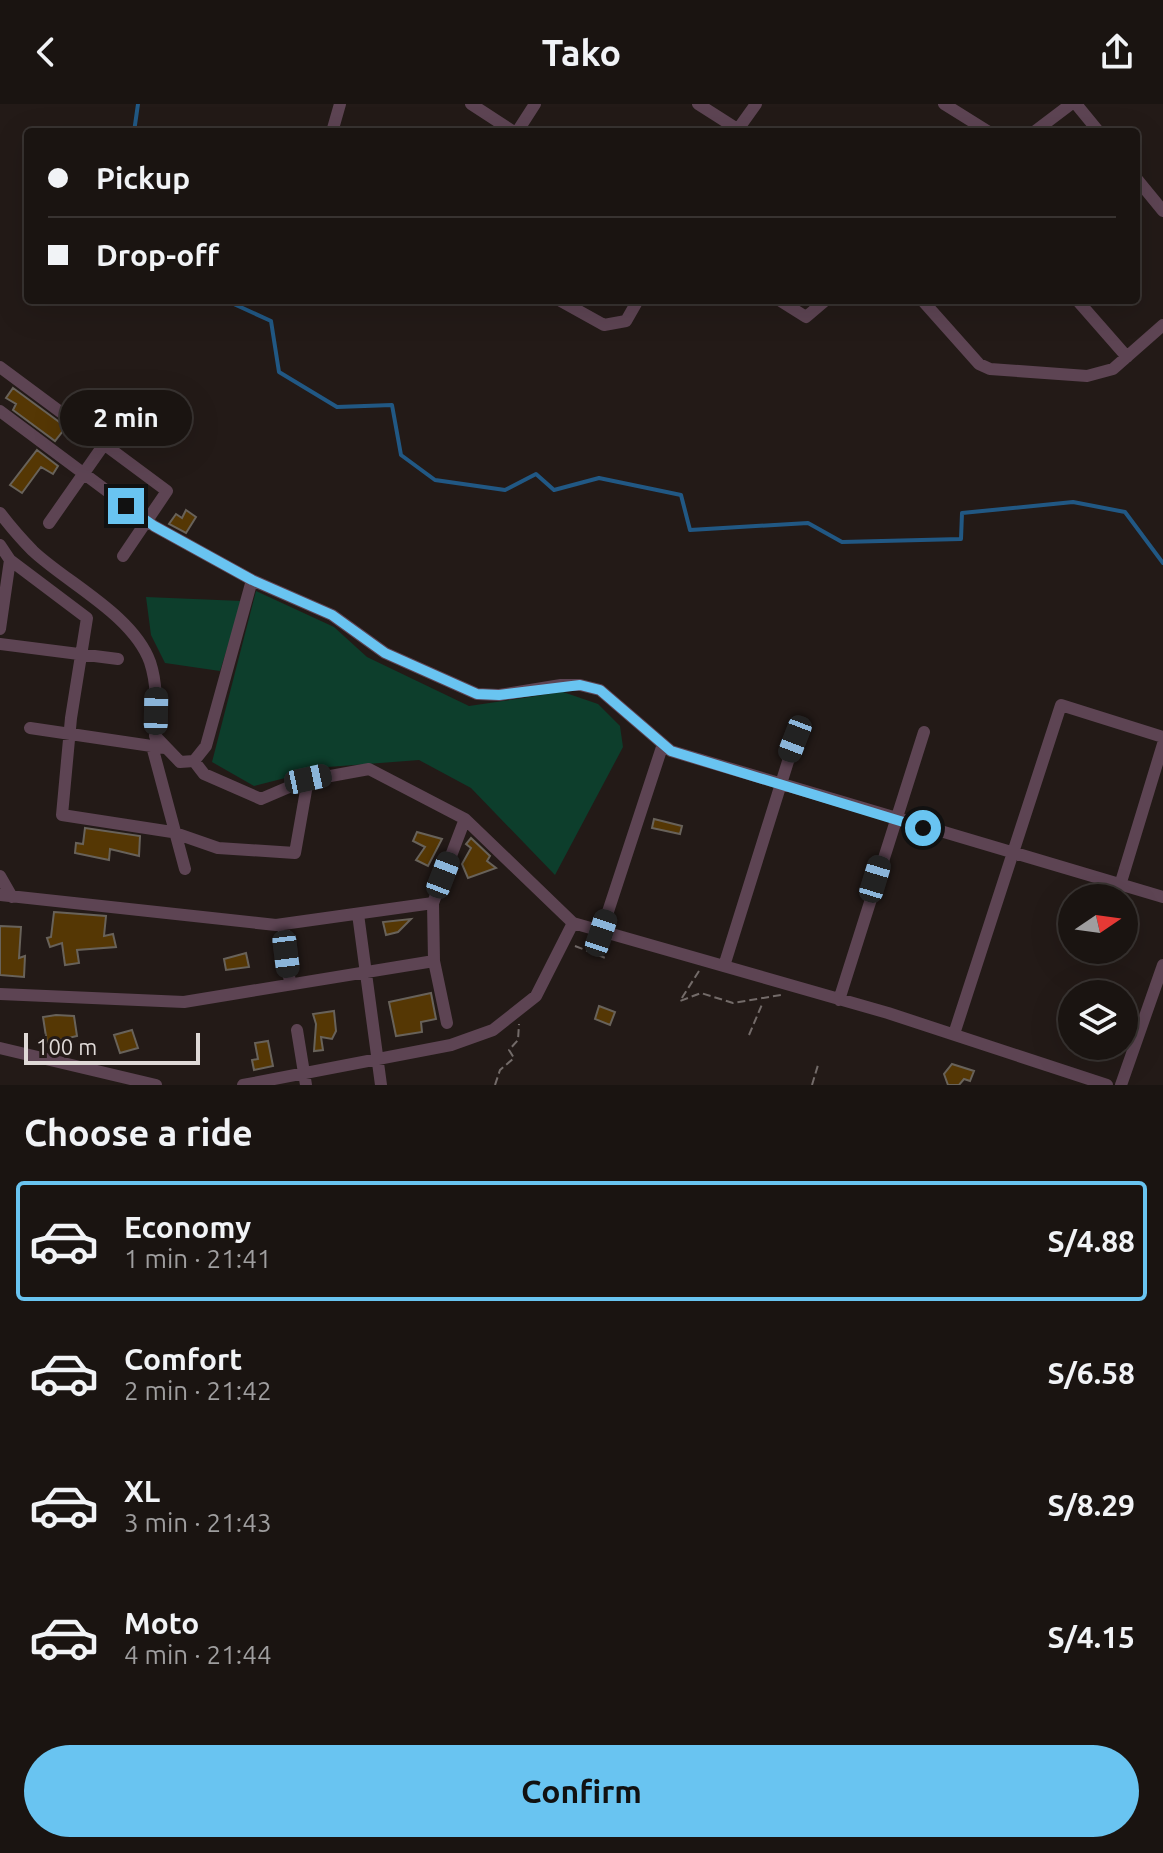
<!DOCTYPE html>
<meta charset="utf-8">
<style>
body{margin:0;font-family:Ubuntu,sans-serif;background:#231d1a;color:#f1f3f6;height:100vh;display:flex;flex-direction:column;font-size:30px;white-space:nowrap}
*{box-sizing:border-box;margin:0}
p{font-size:26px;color:#9f9e9f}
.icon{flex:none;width:44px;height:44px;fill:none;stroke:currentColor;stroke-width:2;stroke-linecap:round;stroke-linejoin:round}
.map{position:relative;height:981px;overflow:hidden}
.side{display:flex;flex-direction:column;background:#1a1411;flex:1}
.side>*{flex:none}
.guide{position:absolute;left:24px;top:24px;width:1116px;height:176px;border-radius:8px;box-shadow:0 8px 32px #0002,0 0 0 2px #383331;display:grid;align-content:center;height:176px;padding:0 24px;background:#1a1411}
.needle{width:52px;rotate:77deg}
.tools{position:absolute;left:1058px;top:780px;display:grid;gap:16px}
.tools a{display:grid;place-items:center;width:80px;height:80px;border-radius:50%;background:#1a1411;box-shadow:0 8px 32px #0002,0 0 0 2px #383331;font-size:40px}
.scale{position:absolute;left:24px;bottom:20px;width:176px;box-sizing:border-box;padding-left:8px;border:4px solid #dfd9d7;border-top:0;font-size:22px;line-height:28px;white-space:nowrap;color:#dfd9d7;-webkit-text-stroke:6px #231a17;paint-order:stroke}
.end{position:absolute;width:36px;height:36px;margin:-18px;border:10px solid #69c4f1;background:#111;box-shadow:0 0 0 4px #111}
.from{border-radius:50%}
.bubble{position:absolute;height:56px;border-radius:28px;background:#1a1411;box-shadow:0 8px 32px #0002,0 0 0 2px #383331;font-size:26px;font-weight:700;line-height:56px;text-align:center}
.car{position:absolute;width:24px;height:48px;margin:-24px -12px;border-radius:10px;box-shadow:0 0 6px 2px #0007;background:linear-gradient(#222 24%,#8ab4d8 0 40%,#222 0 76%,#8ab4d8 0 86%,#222 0)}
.guide b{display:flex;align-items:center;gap:28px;height:76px;font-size:30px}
.guide b+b{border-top:2px solid #383331}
.guide i{width:20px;height:20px;background:#f1f3f6}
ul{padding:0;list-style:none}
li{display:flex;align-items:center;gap:24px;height:120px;margin:0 16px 12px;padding:0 8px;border:4px solid transparent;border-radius:8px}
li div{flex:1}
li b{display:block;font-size:30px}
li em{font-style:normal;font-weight:700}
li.active{border-color:#69c4f1}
li>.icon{width:72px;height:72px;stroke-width:1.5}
h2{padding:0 24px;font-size:36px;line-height:96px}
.action{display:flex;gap:16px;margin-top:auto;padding:16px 24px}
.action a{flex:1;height:92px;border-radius:48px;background:#69c4f1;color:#111;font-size:32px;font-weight:700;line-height:92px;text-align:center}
header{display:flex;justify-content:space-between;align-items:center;height:104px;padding:0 24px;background:#1a1411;font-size:36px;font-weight:700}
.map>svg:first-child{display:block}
.green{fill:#0d3e2c}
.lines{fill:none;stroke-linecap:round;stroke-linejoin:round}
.stream{stroke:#215884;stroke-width:4}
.building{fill:#553704;stroke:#68625a;stroke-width:2}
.path{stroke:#736b69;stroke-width:2;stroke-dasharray:8 4;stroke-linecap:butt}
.minor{stroke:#5d4453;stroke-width:12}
.route{stroke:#69c4f1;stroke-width:10}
</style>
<header><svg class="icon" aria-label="back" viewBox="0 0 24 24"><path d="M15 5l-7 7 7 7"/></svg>Tako<svg class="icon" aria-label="share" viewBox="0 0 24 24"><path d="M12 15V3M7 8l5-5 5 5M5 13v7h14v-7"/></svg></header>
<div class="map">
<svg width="1163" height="981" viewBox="0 0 1163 981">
<rect width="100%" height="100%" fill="#231a17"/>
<path class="green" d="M256 487 334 523 367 553 469 602 563 588 598 600 620 622 623 643 555 771 471 684 419 656 328 663 254 682 212 658Z
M146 493 242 497 220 567 165 559 151 531Z"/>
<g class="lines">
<path class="stream" d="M134 28 138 0
M225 196 271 217 279 268 337 303 392 301 401 351 435 376 505 386 536 370 554 386 599 374 681 391 690 426 808 419 842 438 961 435 962 409 1073 398 1125 408 1163 459"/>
</g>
<path class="building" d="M13 284 66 323 55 337 13 306 16 300 6 294Z
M37 346 58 362 53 370 41 363 22 389 10 381Z
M186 406 196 413 186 429 169 420 176 410 182 414Z
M654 715 682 722 680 730 652 724Z
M85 724 140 732 139 752 110 745 109 756 75 749 76 739 83 740Z
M417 728 442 735 428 762 416 756 425 743 413 737Z
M471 734 490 752 487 757 496 764 468 774 462 760 471 744 466 740Z
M54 808 106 812 104 832 113 830 116 843 77 846 79 859 65 861 62 839 50 843 47 834 51 833Z
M411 815 398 828 386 831 383 818Z
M0 822 21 823 19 854 25 852 24 873 0 871Z
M246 849 249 863 226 866 224 855Z
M431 889 436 915 421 918 422 928 396 932 389 898Z
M599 902 615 908 610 921 595 915Z
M334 907 336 927 332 935 321 933 323 946 314 947 316 920 313 910Z
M56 911 74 912 77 932 47 939 43 913Z
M132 926 138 944 120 949 114 931Z
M268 937 273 962 254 966 252 956 258 955 255 939Z
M952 960 974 967 970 977 964 975 959 981H948L944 970Z"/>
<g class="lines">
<path class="path" d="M575 842 608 855
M699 867 680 897 701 889 733 899 781 891
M749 931 763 898
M495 981 500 966 514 954 509 946 518 936 519 920
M812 981 818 961"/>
<path class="minor" d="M471 0 514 28
M698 0 742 28
M944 0 989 28
M1076 0 1099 28
M332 28 340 0
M517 28 535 0
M736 28 756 0
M1034 28 1071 0
M1136 74 1163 107
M559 196 604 221 626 217 638 196
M779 196 806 213 826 196
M922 196 979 260 990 265 1087 272 1113 265 1163 221
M1077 196 1127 253
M0 263 167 387 123 452
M0 307 154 422 252 476 332 511 385 549 477 590 499 591 561 581H580L600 586 671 647 1163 793
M0 409C10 422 21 435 33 447 67 479 133 511 150 558 158 582 156 607 155 632L180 658 194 657 206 642 252 476
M49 419 105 339
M0 441 10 456 0 525
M10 456 87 514 71 614 62 711 172 728 218 744 295 749 308 675
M0 540 118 555
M30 624 165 644
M152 642 185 765
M194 657 204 670 261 695 303 677 369 665 465 715 573 819 888 909 1107 981
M0 772 12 793
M1121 778 1163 640
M0 791 276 821 433 799
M358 810 381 981
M283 820 290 880
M601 829 663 640
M724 862 795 635
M0 890 184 898 434 857
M839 896 924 628
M447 919 434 857 433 799 465 715
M297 926 306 981
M954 930 1061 601 1163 633
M0 944 156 981
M243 981 451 941 493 926 536 892 573 819
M1121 981 1163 861"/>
</g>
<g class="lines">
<path class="route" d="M126 402 154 422 252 476 332 511 385 549 477 590 499 591 580 581 600 586 671 647 923 724"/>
</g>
</svg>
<div class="tools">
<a><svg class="needle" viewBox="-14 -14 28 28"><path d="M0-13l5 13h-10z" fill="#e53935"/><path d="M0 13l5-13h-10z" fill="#9f9e9f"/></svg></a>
<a><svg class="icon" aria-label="layers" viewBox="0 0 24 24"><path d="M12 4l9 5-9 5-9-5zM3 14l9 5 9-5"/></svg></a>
</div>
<div class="scale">100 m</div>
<i class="end from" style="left:923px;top:724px"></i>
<i class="end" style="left:126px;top:402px"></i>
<div class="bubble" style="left:60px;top:286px;width:132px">2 min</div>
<i class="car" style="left:156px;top:607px;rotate:1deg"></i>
<i class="car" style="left:795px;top:635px;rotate:201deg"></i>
<i class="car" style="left:308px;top:675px;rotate:78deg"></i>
<i class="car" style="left:443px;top:771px;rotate:21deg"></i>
<i class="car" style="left:875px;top:775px;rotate:17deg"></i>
<i class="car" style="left:601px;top:829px;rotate:18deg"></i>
<i class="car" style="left:286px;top:850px;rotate:173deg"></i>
<div class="guide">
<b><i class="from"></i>Pickup</b>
<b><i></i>Drop-off</b>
</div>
</div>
<section class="side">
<h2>Choose a ride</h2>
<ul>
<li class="active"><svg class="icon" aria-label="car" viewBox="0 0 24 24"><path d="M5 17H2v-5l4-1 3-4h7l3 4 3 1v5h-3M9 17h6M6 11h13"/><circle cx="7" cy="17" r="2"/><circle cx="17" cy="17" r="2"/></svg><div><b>Economy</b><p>1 min · 21:41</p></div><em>S/4.88</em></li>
<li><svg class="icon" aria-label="car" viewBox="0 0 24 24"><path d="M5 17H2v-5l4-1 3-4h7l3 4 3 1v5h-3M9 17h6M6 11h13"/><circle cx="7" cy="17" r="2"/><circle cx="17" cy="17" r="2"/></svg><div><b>Comfort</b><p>2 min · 21:42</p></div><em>S/6.58</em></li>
<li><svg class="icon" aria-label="car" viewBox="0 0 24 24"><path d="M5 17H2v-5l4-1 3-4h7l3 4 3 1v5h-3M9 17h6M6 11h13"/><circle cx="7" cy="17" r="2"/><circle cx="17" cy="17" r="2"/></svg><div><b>XL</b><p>3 min · 21:43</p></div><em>S/8.29</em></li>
<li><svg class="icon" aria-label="car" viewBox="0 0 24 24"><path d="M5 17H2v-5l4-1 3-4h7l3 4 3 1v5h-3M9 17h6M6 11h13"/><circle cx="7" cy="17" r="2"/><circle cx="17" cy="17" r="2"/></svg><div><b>Moto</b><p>4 min · 21:44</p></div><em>S/4.15</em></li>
</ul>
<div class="action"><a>Confirm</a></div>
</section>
